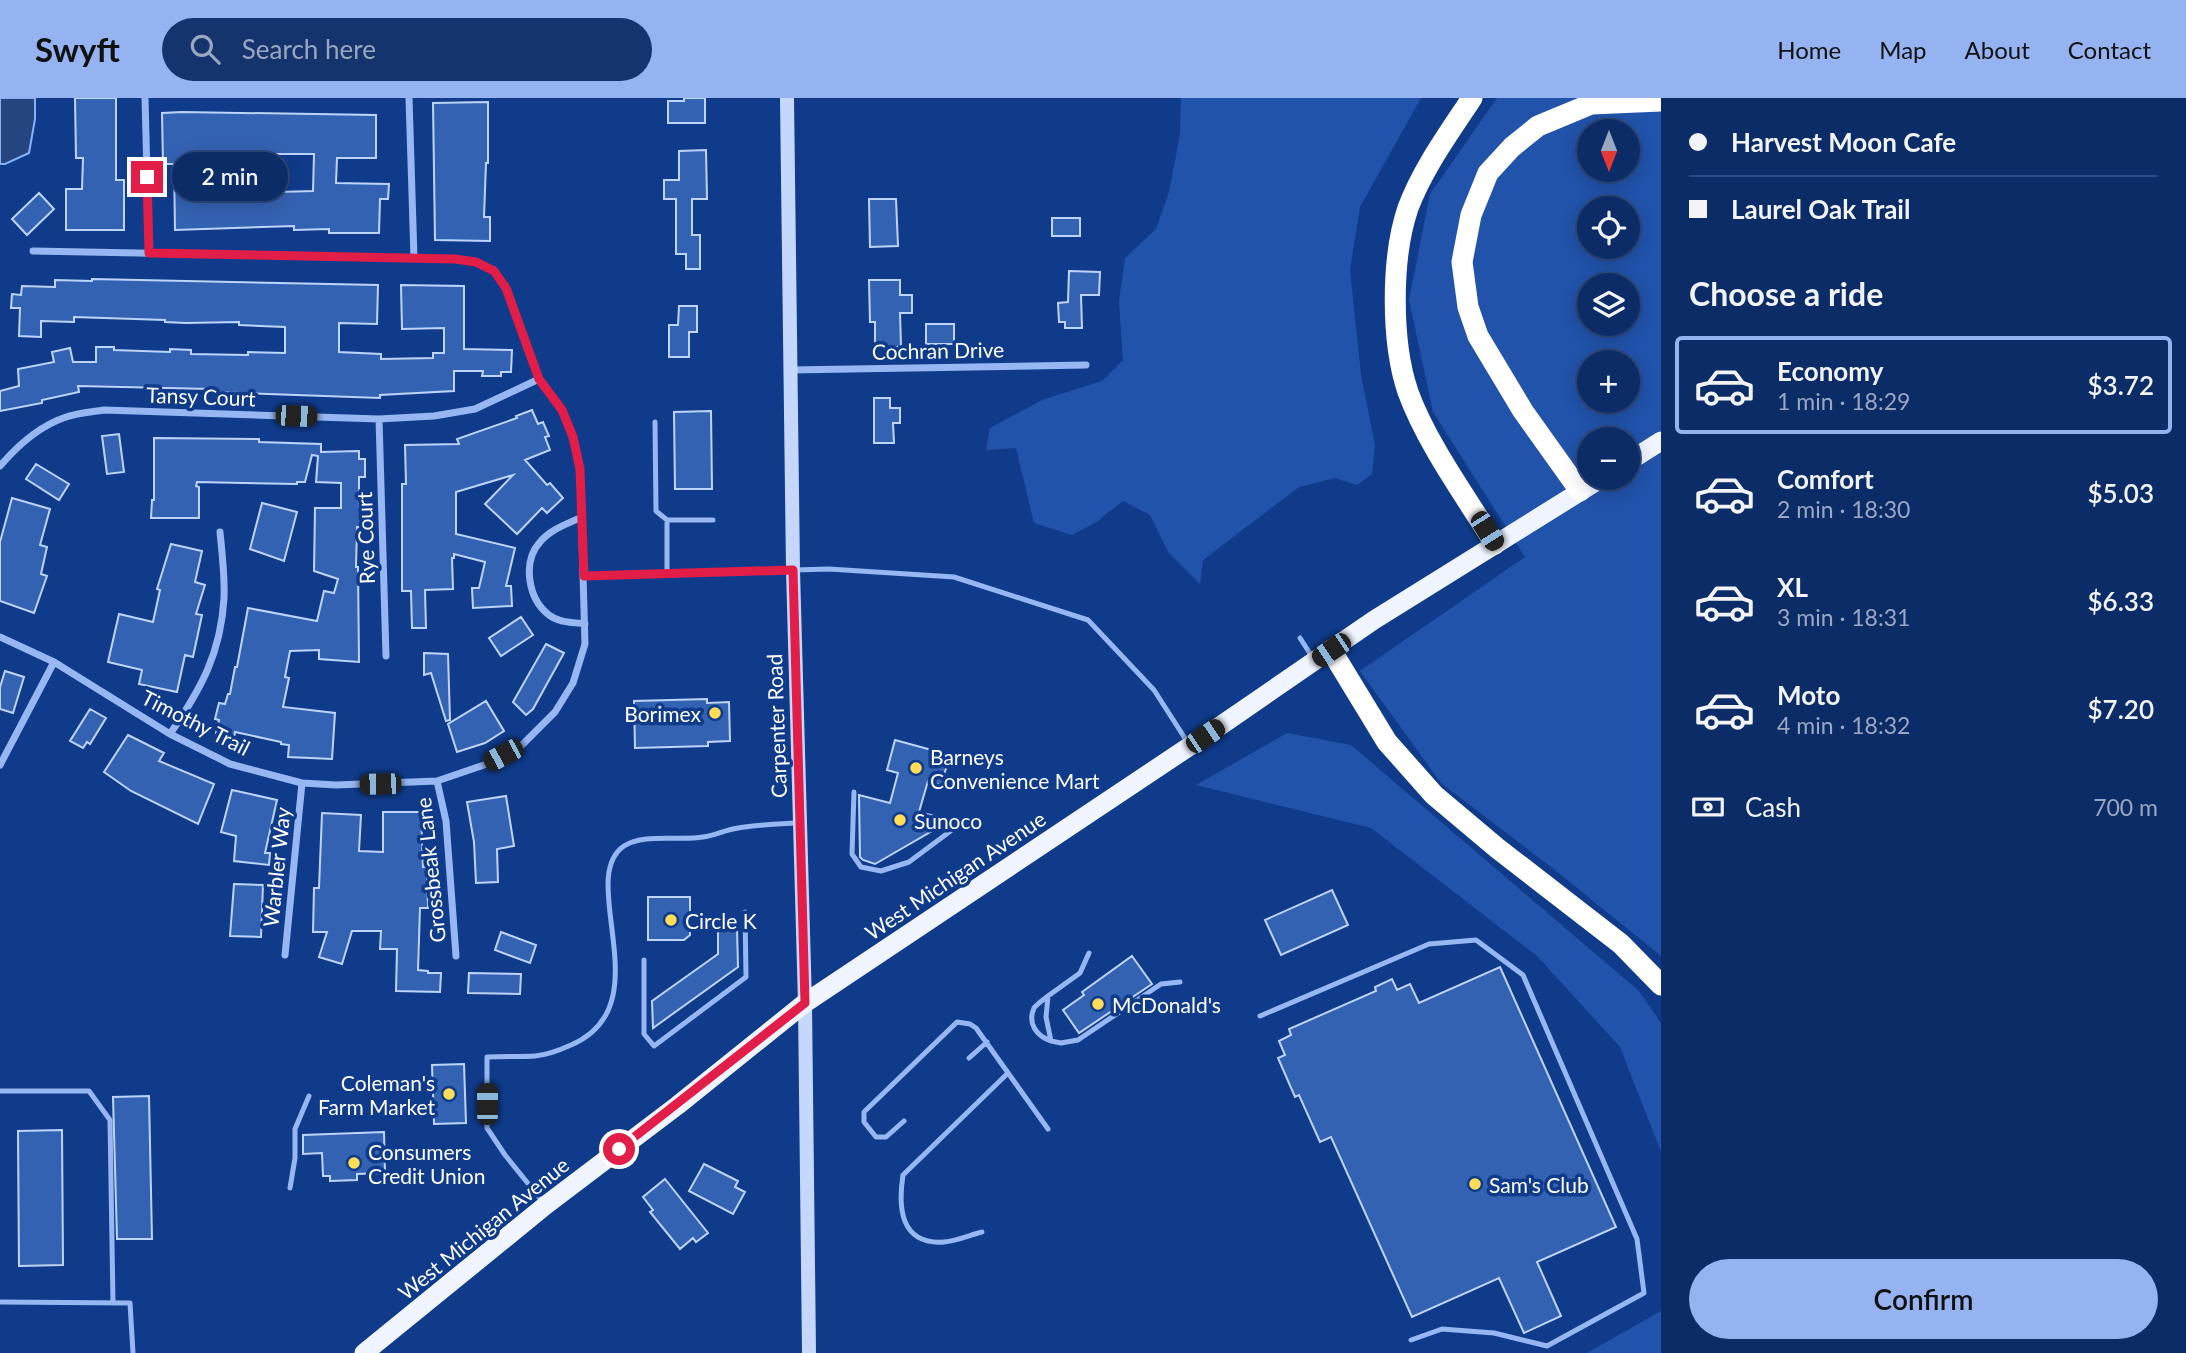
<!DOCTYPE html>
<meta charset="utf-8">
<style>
body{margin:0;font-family:Lato,sans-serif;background:#15346e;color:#f1f3f6;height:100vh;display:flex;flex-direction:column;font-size:26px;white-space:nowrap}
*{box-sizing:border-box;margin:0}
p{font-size:23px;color:#9aa7c0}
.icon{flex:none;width:38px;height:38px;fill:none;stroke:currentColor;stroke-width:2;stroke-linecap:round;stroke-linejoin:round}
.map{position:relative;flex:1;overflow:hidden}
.details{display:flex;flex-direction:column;background:#0c2c68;width:525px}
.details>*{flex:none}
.banner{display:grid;align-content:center;height:154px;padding:0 28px;background:#0c2c68}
.needle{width:46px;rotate:180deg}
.buttons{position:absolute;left:1577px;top:21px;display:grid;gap:14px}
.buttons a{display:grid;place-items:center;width:63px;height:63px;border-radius:50%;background:#0c2c68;box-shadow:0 4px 18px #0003,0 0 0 2px #2c487c;font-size:35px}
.end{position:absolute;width:32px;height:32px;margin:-16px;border:9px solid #e11d48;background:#fff;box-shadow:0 0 0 4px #fff}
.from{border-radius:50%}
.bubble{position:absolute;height:49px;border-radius:24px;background:#0c2c68;box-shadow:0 4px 18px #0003,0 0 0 2px #2c487c;font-size:23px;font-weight:600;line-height:49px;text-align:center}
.car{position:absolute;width:21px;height:42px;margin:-21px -10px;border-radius:9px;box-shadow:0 0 5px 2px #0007;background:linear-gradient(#222 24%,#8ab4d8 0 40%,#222 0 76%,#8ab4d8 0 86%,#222 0)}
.banner b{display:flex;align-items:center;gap:24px;height:66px;font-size:26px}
.banner b+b{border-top:2px solid #2c487c}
.banner i{width:18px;height:18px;background:#f1f3f6}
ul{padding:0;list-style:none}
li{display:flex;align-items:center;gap:21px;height:98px;margin:0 14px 10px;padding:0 14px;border:4px solid transparent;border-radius:7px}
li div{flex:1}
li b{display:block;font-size:26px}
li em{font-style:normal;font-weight:600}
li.current{border-color:#95b2f1}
li>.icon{width:63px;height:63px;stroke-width:1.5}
h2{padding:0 28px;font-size:32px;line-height:84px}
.pay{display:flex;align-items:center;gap:18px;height:77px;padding:0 28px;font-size:26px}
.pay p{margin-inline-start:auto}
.cta{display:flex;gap:14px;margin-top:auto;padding:14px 28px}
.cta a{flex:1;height:80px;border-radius:42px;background:#95b2f1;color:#111;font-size:28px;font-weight:600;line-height:80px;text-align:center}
header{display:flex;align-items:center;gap:42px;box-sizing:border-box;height:98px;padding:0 35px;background:#95b2f1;color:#111}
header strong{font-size:33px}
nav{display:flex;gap:38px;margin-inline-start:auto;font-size:24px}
.search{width:490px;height:63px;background:#15346e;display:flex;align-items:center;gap:18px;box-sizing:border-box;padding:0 24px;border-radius:38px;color:#9aa7c0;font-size:26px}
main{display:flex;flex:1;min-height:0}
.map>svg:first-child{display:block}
.green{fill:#2153ab;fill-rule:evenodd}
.water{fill:#254581;stroke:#87b1f6;stroke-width:2}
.building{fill:#3462b3;stroke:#bdd4fd;stroke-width:2;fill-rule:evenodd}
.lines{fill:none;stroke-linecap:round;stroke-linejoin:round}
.service{stroke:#96b7f2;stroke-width:5}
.minor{stroke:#96b7f2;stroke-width:7}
.secondary{stroke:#c5d8fc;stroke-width:14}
.trunk{stroke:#f0f4ff;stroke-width:19}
.motorway{stroke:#fff;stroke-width:21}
.route{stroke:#e11d48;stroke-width:9}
.poi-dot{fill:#ffdd57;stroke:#103b8b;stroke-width:2.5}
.labels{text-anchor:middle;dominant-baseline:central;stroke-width:7;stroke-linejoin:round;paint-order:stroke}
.street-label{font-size:21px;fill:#fff;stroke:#103b8b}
.poi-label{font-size:21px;fill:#fff;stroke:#103b8b;text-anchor:start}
</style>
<header>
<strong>Swyft</strong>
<div class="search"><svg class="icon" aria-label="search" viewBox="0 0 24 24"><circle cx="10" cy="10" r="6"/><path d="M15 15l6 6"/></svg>Search here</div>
<nav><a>Home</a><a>Map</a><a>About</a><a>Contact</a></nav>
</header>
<main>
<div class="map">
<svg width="1661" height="1255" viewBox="0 0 1661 1255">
<rect width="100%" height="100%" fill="#103b8b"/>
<path class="green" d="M1181 0H1421L1360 109 1350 172 1361 277 1375 347 1372 376 1357 387 1335 380 1299 389 1203 462 1200 486 1168 454 1150 417 1123 403 1095 425 1072 437 1034 425 1016 350 986 352 990 330 1042 302 1102 283 1123 262 1119 204 1125 160 1156 131 1169 94 1180 36Z
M1497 0H1661V858L1560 776 1441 685 1360 573 1525 459 1433 314 1409 202 1430 96ZM1589 33H1628V72H1589ZM1589 110H1628V149H1589ZM1589 187H1628V226H1589ZM1589 264H1628V303H1589ZM1589 341H1628V380H1589Z
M1287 635 1351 647 1639 893 1661 925V1054L1620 949 1537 858 1371 730 1196 687Z
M1661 1213V1255H1587Z"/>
<path class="water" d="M0 0H35V21L29 55 5 66H0Z"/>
<path class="building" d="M75 0H116V82H124V132H66V91H82L83 60H76Z
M684 0H705V25H668V3H684Z
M488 4V65H486L484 119H490V143L435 142 433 5Z
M182 14 376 17V60H337L336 85 389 86 388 101H380L379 135H329V131L294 132V128L175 132 174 66H163L162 15ZM258 56H314L313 93 277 94V87H256V92H223L222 59H258Z
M706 52 707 101H692V137H700V171H686V156H676V101H664V82H679V53Z
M39 95 54 111 27 137 12 121Z
M869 101H896L898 148 870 149Z
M1052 120H1080V138H1052Z
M1069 173 1100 174 1099 197H1081L1082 230H1065V224H1059L1058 205 1068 204Z
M92 181 378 187 377 226 339 225V254L381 256V261L433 260V255H444V230L402 231 401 187 464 188V251L512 252 511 274H501V278H482L483 273H454V293L380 297V300L210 294V291L78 288 79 294 42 302V305L0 313V293L19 288 18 271 54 264 52 254 70 250 73 264H96V249H114V252L170 254V251L191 252V256L248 257V254L285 255V229L239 227V224L186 225 165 224V222L74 219V224L41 223V239L19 238 20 210H11L12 196 21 197 22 188 55 189V182L92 183Z
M869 182H900V197H912V215H900L901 249H875V224H870Z
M679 208H697V234H689V259H669V227H678Z
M926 226H954V246H926Z
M874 300H890V310H900V325H893L894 345H874Z
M532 312 538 326 543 324 549 338 545 339 550 352 525 362 547 387 550 385 563 400 547 415 542 410 517 436 485 406 513 377 456 394V436L515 450 506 488H511L512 508 473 510 472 490H479L485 464 454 456V460H452L453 491 425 492 426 530H412L411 493H402V386H406L405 347 459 346 457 341 517 320 516 318Z
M711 313 712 391H675L674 314Z
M119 336 124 374 107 376 102 338Z
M154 340 259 341V344L321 346V354L359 353V361H365V379H359V409H365V429H357L356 469H358L359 564 319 561V552L290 553 285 579 289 580 283 609 335 615 332 661 288 659 289 647 281 646V644L235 634 234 639 216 635 219 622 215 621 219 605 225 606 228 596H230L235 569H237L248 510 317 523 324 493 334 495 338 481 314 473 315 410H341V385L316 384 318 358 312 357 305 384H297V386L197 384 196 388 199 389V420H151L152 402H154Z
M36 366 69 386 59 402 26 381Z
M12 400 50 411 40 447 47 449 41 476 47 478 34 515 0 503V444Z
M262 405 297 414 284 463 250 451Z
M171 446 202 453 195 484 205 487 196 516 202 517 193 559 185 557 177 594 139 586 142 572 108 564 119 516 153 524 160 492 157 491Z
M521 519 533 537 501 558 489 540Z
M546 546 564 555 533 611 526 617 513 604Z
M424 555 448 556 450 622 446 623 431 575 424 577Z
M5 573 24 579 13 615 0 611V589Z
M707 601V605L729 604 730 643 708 644V648L635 650 634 603Z
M486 603 504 633 485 645 457 654 448 626Z
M90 611 106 620 90 646 87 644 83 650 70 643Z
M128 637 164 655 159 663 214 686 198 726 131 693 104 674Z
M895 642 950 657 941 687 928 683 919 714 951 722 875 766 863 762 860 759 859 697 890 705 898 675 887 672Z
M232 692 277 702 265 755H270L269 767 234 763 236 738 221 734Z
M506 698 514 748 497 751 498 784 476 785 474 744 467 704Z
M383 714H421L423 769H427L428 810H420L418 872 428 873V875H441L440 894 396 893 397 851H380L381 833H352L342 866 319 859 327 834H313L314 790H319L322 715 361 717 359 753 383 754Z
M234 786 263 787 261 839 230 838Z
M1332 792 1348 827 1281 857 1265 822Z
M648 799H690V837L684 842H648Z
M718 829 737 830 738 869 653 930 652 903 718 856Z
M501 834 536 847 530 865 495 852Z
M1132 858 1152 886 1079 935 1063 912 1084 897 1082 894Z
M1500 869 1616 1129 1537 1164 1561 1218 1524 1235 1499 1180 1412 1219 1331 1039 1320 1044 1299 997 1295 999 1278 960 1285 957 1279 943 1291 937 1289 931 1376 893 1375 889 1392 881 1397 892 1410 886 1419 905Z
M469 875 521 876 520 896 468 895Z
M464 966 466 1025 434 1026 432 967Z
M149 998 152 1141H117L113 999Z
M62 1032 63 1167 19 1168 18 1033Z
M384 1034 385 1075 357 1076V1082L330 1083V1078H323L322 1055 303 1056V1037Z
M704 1066 738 1083 735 1089 745 1094 733 1116 689 1093Z
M665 1081 708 1135 696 1144 693 1140 680 1151 650 1114 653 1112 643 1099Z"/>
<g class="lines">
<path class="service" d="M655 324 656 413 667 422H713
M667 422V474
M795 472 829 471 954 479 1088 522 1154 592 1188 645
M1300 540 1313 560
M854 694 852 756 861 769 881 773 909 764 968 720
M1089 855 1080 875 1048 898 1046 919 1051 943 1061 945 1078 942 1161 886 1180 884
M644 862V936L654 948 746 879 745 814
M1048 898C1043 902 1037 906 1034 910 1027 926 1037 938 1051 943
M1260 918 1429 846 1476 842 1523 877 1637 1141 1644 1195 1547 1248 1494 1235 1442 1231 1411 1242
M969 960 987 944
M0 993H89L110 1022 113 1205
M904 1023 886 1039H876L864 1024V1014L957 924 970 926 976 930 1048 1031
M290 1090 295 1060V1031L309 998
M543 1104 505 1057 487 1030V959C503 958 520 959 535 958 547 957 560 952 571 947 663 908 575 781 624 748 643 735 680 743 703 739 713 738 723 733 733 731 754 727 776 726 797 725
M982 1134C970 1137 957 1143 944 1144 900 1147 898 1109 903 1077L1008 975
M0 1204 130 1205 133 1255"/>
<path class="minor" d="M145 0 149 155
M409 0 414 160
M791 272 1086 267
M379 321 386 558
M0 368C18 347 39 328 66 319 78 315 92 314 104 312L379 321 434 318 475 311 539 281
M582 419C567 426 551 431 540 444 522 464 528 501 549 517 559 525 573 524 585 526
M584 478 792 472
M0 539 54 564 170 636 230 666 302 685 336 687 437 683 484 667 522 647 555 614 573 585 585 546 580 371 573 339 562 312 539 281 506 190 494 173 476 164 455 161 33 153
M170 636C201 591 221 555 224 500 225 478 222 455 220 434
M0 667 54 564
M437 683 446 723 456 858
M285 857 302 685"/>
<path class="secondary" d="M787 0 793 472 805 905 809 1255"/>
<path class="trunk" d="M1628 364 1661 343
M364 1255 546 1107 678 1007 805 905 1220 628 1374 522 1602 380"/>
<path class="motorway" d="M1472 0C1449 35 1423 70 1408 110 1391 160 1391 244 1408 294 1427 346 1466 399 1495 446
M1580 393 1523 313 1478 238 1468 209 1462 164 1471 117 1488 75 1512 49 1538 28 1591 6 1661 3
M1331 552 1387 644 1434 697 1497 750 1621 846 1661 887"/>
</g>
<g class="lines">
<path class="route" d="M147 79 149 155 455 161 476 164 494 173 506 190 539 281 562 312 573 339 580 371 584 478 793 472 805 905 619 1051"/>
</g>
<g class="poi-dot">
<circle cx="715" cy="615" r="7"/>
<circle cx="916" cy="670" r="7"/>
<circle cx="900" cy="722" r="7"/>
<circle cx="671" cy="822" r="7"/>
<circle cx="1098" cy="906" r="7"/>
<circle cx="449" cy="996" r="7"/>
<circle cx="354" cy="1065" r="7"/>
<circle cx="1475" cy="1086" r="7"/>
</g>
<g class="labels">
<g class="street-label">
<text transform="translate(938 252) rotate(-1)">Cochran Drive</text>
<text transform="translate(201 298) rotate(2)">Tansy Court</text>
<text transform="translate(365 440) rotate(-92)">Rye Court</text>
<text transform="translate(196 624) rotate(27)">Timothy Trail</text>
<text transform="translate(776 628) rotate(-92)">Carpenter Road</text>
<text transform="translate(276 769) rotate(-84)">Warbler Way</text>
<text transform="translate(430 772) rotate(-96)">Grossbeak Lane</text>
<text transform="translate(955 777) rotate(-34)">West Michigan Avenue</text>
<text transform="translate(483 1130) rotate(-39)">West Michigan Avenue</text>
</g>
<g class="poi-label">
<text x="701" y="615" text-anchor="end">Borimex</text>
<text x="930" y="658">Barneys<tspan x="930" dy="24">Convenience Mart</tspan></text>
<text x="914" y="722">Sunoco</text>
<text x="685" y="822">Circle K</text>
<text x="1112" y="906">McDonald's</text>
<text x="435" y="984" text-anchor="end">Coleman's<tspan x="435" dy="24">Farm Market</tspan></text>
<text x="368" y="1053">Consumers<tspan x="368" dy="24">Credit Union</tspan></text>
<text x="1489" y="1086">Sam's Club</text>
</g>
</g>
</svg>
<div class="buttons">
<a><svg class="needle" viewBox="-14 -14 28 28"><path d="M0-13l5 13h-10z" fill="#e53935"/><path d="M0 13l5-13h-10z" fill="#9aa7c0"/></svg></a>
<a><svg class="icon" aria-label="locate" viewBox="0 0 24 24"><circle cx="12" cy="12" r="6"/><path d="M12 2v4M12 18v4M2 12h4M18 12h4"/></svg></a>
<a><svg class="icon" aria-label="layers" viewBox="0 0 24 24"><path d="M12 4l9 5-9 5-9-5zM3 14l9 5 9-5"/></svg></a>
<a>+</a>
<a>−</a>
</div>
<i class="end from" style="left:619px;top:1051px"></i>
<i class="end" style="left:147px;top:79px"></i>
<div class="bubble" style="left:172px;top:54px;width:116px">2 min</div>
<i class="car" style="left:296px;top:318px;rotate:92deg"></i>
<i class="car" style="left:1487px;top:433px;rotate:148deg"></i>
<i class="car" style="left:1331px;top:552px;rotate:236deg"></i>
<i class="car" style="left:1205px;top:638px;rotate:56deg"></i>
<i class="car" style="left:503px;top:657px;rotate:242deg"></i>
<i class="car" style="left:380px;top:686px;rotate:269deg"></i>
<i class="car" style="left:487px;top:1006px;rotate:0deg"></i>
</div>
<section class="details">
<div class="banner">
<b><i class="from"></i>Harvest Moon Cafe</b>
<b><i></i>Laurel Oak Trail</b>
</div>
<h2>Choose a ride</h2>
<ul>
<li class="current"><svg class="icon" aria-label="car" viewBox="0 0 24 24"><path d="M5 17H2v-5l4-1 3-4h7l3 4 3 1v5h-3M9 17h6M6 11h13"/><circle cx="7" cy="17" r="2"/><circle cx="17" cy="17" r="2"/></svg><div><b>Economy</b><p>1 min · 18:29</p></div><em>$3.72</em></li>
<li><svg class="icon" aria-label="car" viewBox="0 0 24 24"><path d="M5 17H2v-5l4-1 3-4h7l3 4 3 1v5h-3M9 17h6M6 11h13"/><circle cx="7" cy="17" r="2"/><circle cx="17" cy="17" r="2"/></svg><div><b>Comfort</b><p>2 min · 18:30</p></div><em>$5.03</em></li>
<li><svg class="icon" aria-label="car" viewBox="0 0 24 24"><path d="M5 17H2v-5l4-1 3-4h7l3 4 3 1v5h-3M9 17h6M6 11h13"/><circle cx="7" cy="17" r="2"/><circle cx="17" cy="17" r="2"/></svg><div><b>XL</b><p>3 min · 18:31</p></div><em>$6.33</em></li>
<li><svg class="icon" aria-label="car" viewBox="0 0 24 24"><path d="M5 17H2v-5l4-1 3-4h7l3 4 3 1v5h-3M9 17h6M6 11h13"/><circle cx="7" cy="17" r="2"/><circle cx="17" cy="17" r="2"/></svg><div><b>Moto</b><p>4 min · 18:32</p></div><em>$7.20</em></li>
</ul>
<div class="pay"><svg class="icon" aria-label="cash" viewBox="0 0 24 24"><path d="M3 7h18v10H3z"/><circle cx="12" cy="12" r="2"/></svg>Cash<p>700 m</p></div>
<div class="cta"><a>Confirm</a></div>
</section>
</main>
